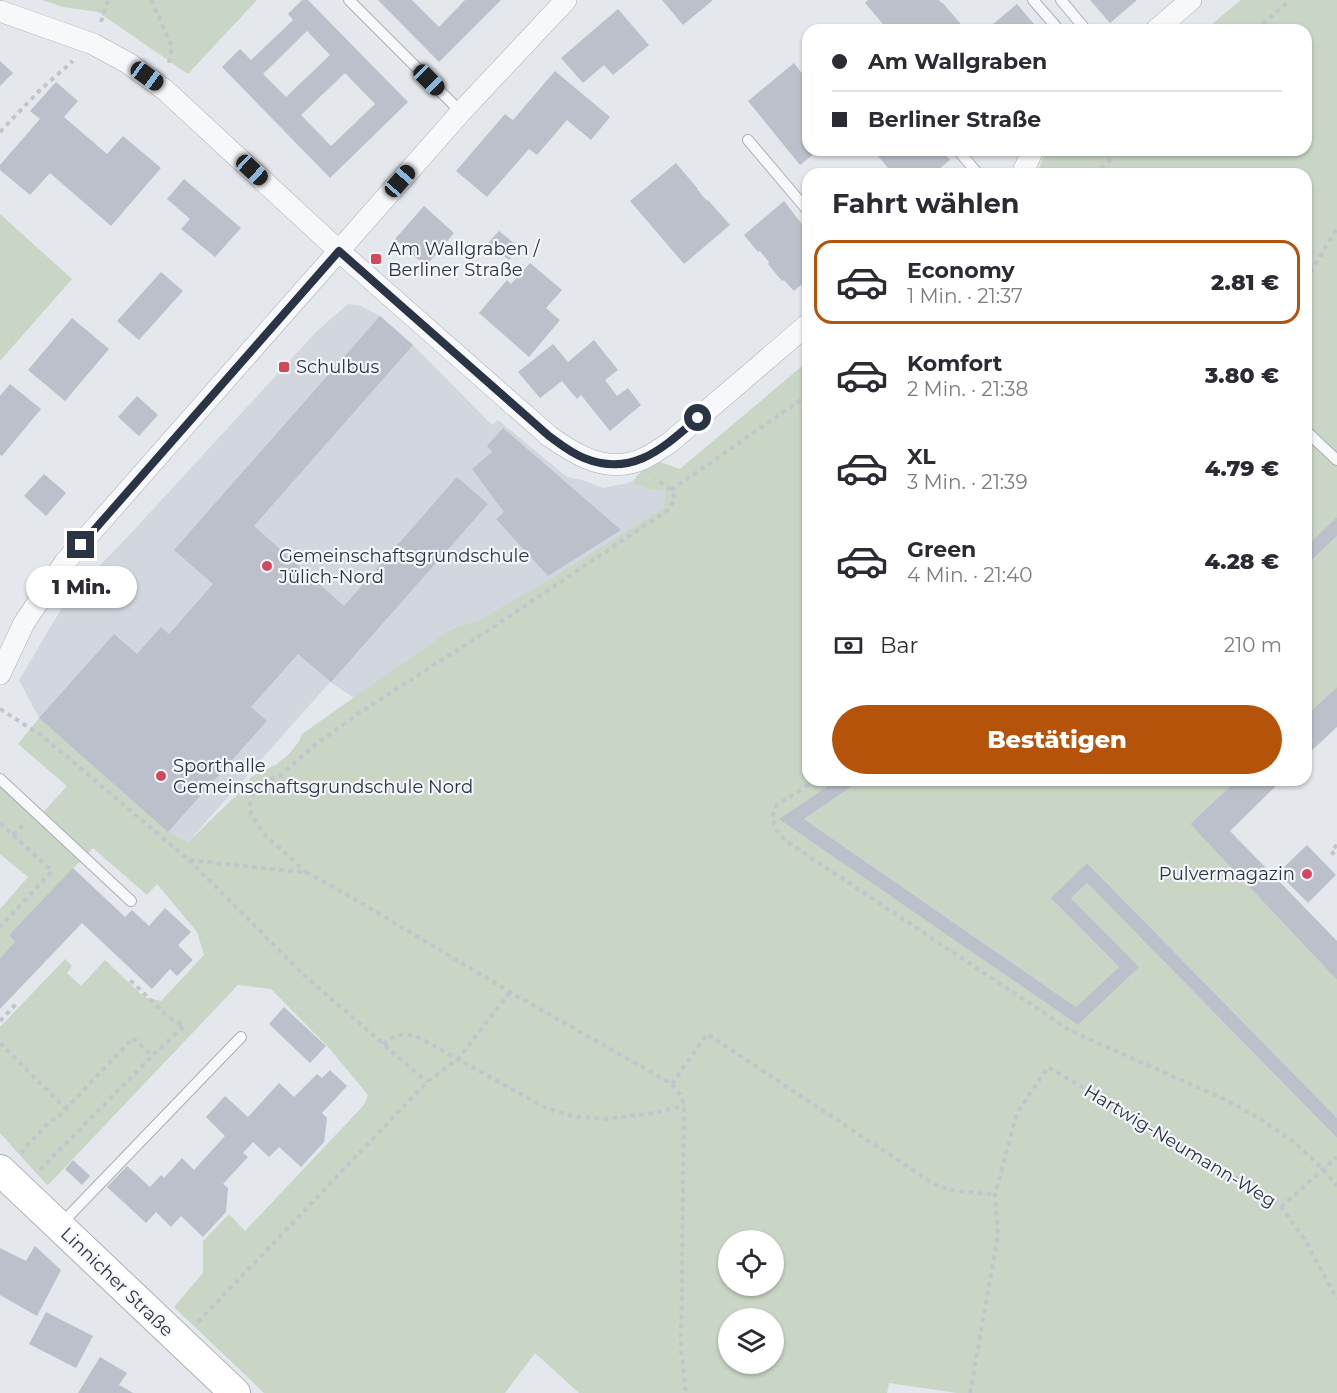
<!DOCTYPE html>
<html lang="de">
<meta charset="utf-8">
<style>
body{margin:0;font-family:Montserrat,sans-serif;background:#f7f7f7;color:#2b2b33;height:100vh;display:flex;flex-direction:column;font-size:22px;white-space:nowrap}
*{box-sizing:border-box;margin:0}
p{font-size:20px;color:#7c7c81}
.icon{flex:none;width:33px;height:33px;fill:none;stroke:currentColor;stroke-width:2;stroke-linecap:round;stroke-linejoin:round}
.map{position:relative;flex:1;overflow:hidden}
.details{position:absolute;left:802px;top:168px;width:510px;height:618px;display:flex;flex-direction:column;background:#fff;border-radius:18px;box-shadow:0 2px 4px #0004}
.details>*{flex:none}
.hud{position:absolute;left:802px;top:24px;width:510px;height:132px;border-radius:18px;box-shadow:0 2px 4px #0004;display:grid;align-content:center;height:132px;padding:0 30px;background:#fff}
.controls{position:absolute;left:718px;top:1230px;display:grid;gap:12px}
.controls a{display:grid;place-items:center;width:66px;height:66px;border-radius:50%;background:#fff;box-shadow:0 2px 4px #0004;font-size:30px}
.end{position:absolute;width:27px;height:27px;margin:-14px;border:8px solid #2b3445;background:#fff;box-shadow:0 0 0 3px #fff}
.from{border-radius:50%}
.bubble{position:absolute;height:42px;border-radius:21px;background:#fff;box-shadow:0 2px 4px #0004;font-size:20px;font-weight:800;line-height:42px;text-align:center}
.car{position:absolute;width:18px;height:36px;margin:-18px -9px;border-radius:8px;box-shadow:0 0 4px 2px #0007;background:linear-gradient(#222 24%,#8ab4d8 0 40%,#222 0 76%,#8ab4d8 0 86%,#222 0)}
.hud b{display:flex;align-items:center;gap:21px;height:57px;font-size:22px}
.hud b+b{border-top:2px solid #e1e1e2}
.hud i{width:15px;height:15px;background:#2b2b33}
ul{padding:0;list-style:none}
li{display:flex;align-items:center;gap:18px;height:84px;margin:0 12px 9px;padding:0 18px;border:3px solid transparent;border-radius:18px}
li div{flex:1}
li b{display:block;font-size:22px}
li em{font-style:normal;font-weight:800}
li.active{border-color:#b45309}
li>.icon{width:54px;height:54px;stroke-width:1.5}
h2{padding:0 30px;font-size:27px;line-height:72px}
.pay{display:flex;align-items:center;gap:15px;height:66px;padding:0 30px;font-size:22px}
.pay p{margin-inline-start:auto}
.cta{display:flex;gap:12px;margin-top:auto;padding:12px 30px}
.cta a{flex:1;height:69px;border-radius:36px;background:#b45309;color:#fff;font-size:24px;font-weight:800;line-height:69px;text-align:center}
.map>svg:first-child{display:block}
.built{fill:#d2d6de}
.green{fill:#c9d6c5;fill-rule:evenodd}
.building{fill:#bbc0ca;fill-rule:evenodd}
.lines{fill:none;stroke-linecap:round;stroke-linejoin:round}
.service-casing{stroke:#a9aeb7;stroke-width:12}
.minor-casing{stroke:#a9aeb7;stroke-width:22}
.secondary-casing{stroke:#a9aeb7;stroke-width:32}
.path{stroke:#c2c5cb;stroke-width:4;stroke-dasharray:4.5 4.5;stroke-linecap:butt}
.service{stroke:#f7f8fa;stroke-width:10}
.minor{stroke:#f7f8fa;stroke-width:21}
.secondary{stroke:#fff;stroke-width:30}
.route{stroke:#2b3445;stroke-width:8}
.poi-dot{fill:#d1495b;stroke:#f4f6f9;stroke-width:2}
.labels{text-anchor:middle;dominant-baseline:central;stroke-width:4.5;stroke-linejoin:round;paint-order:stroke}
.poi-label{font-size:18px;fill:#2b3445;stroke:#f4f6f9;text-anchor:start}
.street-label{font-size:18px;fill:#2b3445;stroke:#f4f6f9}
</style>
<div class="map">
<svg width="1337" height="1393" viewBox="0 0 1337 1393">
<rect width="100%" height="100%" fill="#e4e7ec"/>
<path class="built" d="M348 304 361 306 380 316 413 345 492 425 498 420 567 477 582 480 603 488 628 483 634 480 633 483 646 489 667 491 663 508 547 581 478 622 453 628 354 698 330 682 188 842 168 832 39 718 19 680 66 601 133 531 317 331Z"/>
<path class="green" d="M42 0H257L188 74 98 12 63 7Z
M1241 0H1337V517L1307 547 1306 174H1037L1046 150H1055L1057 153 1061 150H1306V30H1205Z
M0 214 72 279 0 361Z
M808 361V780H837L780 819 1078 1025 1138 967 1071 898 1087 883 1337 1138V1393H957L889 1383 887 1393H579L535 1353 505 1393H264L174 1307 203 1273V1241L229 1214 245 1231 364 1105 368 1095 329 1048 271 989 238 985 50 1183 47 1185 0 1133V1027L65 959 72 966 67 973 81 986 105 960 144 997 161 1001 204 955 197 932 157 884 147 895 93 848 9 935 15 942 0 958V909L28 877 0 854V787L37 819 67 786 18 744 39 718 168 832 188 842 241 791 251 777 277 764 289 754 298 743 302 734 453 628 478 621 547 581 663 508 666 491 646 489 633 483C638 471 648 467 660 462L680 469ZM729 1240H774V1286H729ZM729 1318H774V1364H729Z
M1337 536V687L1307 716V566Z
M861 780H1237L1190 824 1337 980V1118L1087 863 1052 898 1119 967 1076 1007 804 819Z"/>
<path class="building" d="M302 0H308L408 102 330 178 222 67 240 49 251 60 293 20 288 14ZM307 31 330 55 286 97 263 74ZM345 73 375 104 331 146 301 115Z
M378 0H412L439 27 465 0H501L439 62Z
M662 0H713L683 25Z
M868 0H939L941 3 942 2 964 28 962 30H888L865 3Z
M1090 0H1137L1110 23Z
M1017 4 1034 24 1033 25 1037 30H986Z
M618 9 649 45 613 75 604 65 583 83 561 58Z
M0 61 13 73 0 86Z
M794 63 808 81V150H819L800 165 748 101Z
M555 71 610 117 591 140 567 120 537 155 529 149 487 197 456 171 505 114 513 120Z
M56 82 78 101 64 117 107 154 123 136 161 168 111 226 50 173 30 195 0 170V165L40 119 30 111Z
M873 150H942L950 160 933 174H893Z
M676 163 698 189H697L707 201 708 200 730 225 684 264 630 201Z
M184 179 241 228 215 257 181 229 190 219 167 199Z
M784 201 808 232V279L794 291 784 280 782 281 768 264 769 262 760 251 758 252 744 235Z
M424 206 454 233 426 266 395 239Z
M499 231 520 248 509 260 488 243Z
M530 263 562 290 546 308 560 320 529 357 479 313 507 280 511 284Z
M161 272 183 291 139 340 117 321Z
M380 316 413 345 254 526 344 606 457 477 488 504 331 682 298 654 251 707 267 721 168 832 39 718 114 634 137 654 161 627 169 634 213 584 174 550Z
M72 318 109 349 65 401 28 370Z
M594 340 618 370 605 380 617 396 628 388 641 405 610 431 581 395 577 399 562 381 540 398 518 372 553 344 568 362Z
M10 384 41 409 2 456 0 455V396Z
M137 396 158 415 139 436 118 417Z
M503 428 621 530 548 576 496 519 504 512 472 469 492 452 487 446Z
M44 474 66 493 46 516 24 496Z
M1337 517V536L1306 566V547Z
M1337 687V727L1306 756V716Z
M837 780H861L804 819 1076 1007 1119 967 1051 898 1087 863 1337 1118V1138L1087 883 1071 898 1139 967 1078 1025 779 819Z
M1237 780H1282L1230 831 1337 941V980L1190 824Z
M1307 845 1336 875 1308 903 1278 873Z
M73 868 125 917 132 910 149 926 165 908 191 932 178 945 193 960 177 976 170 969 152 989 82 923 0 1009V958L15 942 9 935Z
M284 1007 326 1046 310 1063 269 1024Z
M330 1070 347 1086 322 1113 327 1118 324 1142 301 1167 279 1147 269 1157 253 1142 243 1153 248 1157 223 1184 228 1188 226 1212 203 1237 181 1216 171 1227 156 1212 146 1223 107 1187 127 1166 150 1187 161 1175 164 1178 182 1158 194 1170 225 1136 206 1117 225 1096 248 1117 279 1083 294 1097 317 1074 322 1078Z
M73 1160 90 1176 82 1185 65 1169Z
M35 1246 61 1270 37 1316 0 1295V1248L26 1261Z
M46 1312 93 1336 76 1368 29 1344Z
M100 1357 127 1373 119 1385 133 1393H78Z"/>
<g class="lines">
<defs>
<path id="service" d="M349 0 461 112
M1033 0 1059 30
M1061 0 1086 30
M748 140 808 211
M958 150 978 174
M1306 431 1337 460
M0 779 131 901
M61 1224 241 1037"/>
<path id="minor" d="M0 11 93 44 128 63 165 90 339 251 549 436C573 453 600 470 630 463 644 461 656 451 668 444L808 324
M1156 30 1191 0
M1022 174 1033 150
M0 674 24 623 65 562 461 112 566 0"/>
<path id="secondary" d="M0 1170 235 1393"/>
</defs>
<use href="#service" class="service-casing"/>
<use href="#minor" class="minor-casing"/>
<use href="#secondary" class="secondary-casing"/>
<path class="path" d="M151 0 172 47 169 63
M101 22 108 0
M1256 30 1290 0
M0 132 40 90 73 61
M1094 174 1121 150
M1306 280 1337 228
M671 490 808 395
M0 709 41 735 189 860 308 873 365 905 510 992 672 1084 681 1095 684 1106 681 1349 686 1393
M816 780 777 805 772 817 776 829 786 841 1071 1031 1224 1099 1257 1117 1293 1141 1323 1169 1337 1186
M0 823 52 871 0 927
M13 835 23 825
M1337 845 1331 851 1337 858
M189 860 304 975 427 1082
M307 873 264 834 251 814 250 801 256 790 267 780 281 775 312 747 362 711 484 633 668 510 675 499 671 490 655 479
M0 1021 16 1004
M0 1043 66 1109
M383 1044C399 1033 400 1033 418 1037L546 1108 571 1116 606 1119 647 1114 684 1106
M672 1084 707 1034 934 1184 950 1190 995 1195
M24 1153 22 1151 50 1121 58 1117 133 1038 152 1056
M40 1170 152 1056 184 1026 167 1016 130 980
M1281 1207 1337 1157
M198 1322 427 1082 458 1059 510 992
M970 1393 998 1235 995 1195 1017 1113 1048 1067 1267 1196 1281 1207 1305 1240 1337 1299"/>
<use href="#service" class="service"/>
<use href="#minor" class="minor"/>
<use href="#secondary" class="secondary"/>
</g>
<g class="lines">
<path class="route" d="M81 545 339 251 549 436C560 444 571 453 584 458 633 478 664 447 698 418"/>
</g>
<g class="poi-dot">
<rect x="370" y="253" width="12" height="12" rx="3"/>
<rect x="278" y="361" width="12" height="12" rx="3"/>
<circle cx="267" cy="566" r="6"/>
<circle cx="161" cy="776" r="6"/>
<circle cx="1307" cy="874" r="6"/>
</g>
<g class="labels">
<g class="poi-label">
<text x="388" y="249">Am Wallgraben /<tspan x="388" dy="21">Berliner Straße</tspan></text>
<text x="296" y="367">Schulbus</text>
<text x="279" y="556">Gemeinschaftsgrundschule<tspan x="279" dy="21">Jülich-Nord</tspan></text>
<text x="173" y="766">Sporthalle<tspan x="173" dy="21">Gemeinschaftsgrundschule Nord</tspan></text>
<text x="1295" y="874" text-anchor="end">Pulvermagazin</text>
</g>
<g class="street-label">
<text transform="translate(1180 1146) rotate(31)">Hartwig-Neumann-Weg</text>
<text transform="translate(117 1282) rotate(44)">Linnicher Straße</text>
</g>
</g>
</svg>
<div class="controls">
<a><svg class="icon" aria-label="locate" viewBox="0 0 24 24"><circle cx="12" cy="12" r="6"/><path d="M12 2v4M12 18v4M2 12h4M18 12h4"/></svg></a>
<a><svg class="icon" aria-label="layers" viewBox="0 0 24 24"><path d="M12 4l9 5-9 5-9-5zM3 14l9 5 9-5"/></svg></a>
</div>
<i class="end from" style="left:698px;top:418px"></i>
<i class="end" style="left:81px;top:545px"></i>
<div class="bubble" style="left:26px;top:566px;width:111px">1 Min.</div>
<i class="car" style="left:147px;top:76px;rotate:126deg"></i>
<i class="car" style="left:429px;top:80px;rotate:135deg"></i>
<i class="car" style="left:252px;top:170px;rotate:133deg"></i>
<i class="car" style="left:400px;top:181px;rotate:41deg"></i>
<div class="hud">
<b><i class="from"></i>Am Wallgraben</b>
<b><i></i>Berliner Straße</b>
</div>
<section class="details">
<h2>Fahrt wählen</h2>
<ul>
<li class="active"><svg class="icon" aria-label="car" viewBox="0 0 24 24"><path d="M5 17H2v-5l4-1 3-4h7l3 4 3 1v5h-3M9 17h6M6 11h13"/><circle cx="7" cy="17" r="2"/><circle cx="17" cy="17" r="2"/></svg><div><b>Economy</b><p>1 Min. · 21:37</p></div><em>2.81 €</em></li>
<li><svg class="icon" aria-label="car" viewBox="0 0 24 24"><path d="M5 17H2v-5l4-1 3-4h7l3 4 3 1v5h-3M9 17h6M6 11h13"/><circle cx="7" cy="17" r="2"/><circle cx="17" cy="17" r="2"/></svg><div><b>Komfort</b><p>2 Min. · 21:38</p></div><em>3.80 €</em></li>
<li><svg class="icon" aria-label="car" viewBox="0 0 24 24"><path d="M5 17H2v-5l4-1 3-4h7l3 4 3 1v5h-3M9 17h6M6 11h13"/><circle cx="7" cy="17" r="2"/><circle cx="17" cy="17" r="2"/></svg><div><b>XL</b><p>3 Min. · 21:39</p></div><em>4.79 €</em></li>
<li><svg class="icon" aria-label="car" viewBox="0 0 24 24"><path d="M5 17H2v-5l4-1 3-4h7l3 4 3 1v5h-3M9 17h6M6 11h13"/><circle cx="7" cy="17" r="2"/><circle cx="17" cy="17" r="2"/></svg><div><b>Green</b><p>4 Min. · 21:40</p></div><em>4.28 €</em></li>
</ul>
<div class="pay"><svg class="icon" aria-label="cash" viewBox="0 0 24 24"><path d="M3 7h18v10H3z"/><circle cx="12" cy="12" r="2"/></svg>Bar<p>210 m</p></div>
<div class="cta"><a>Bestätigen</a></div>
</section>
</div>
